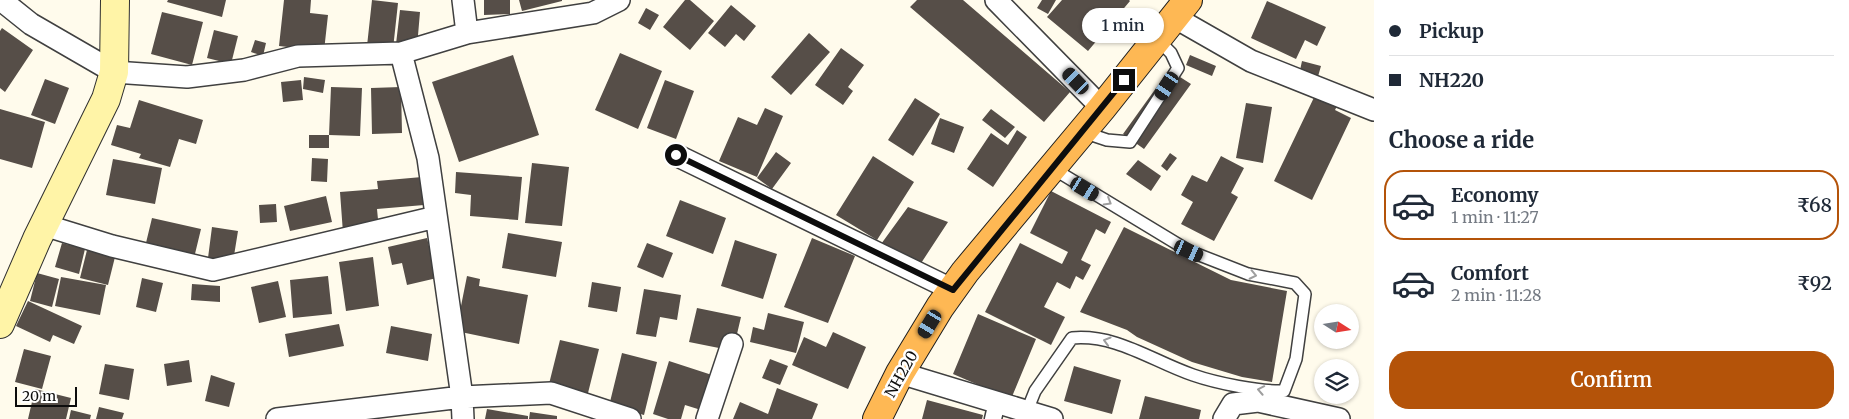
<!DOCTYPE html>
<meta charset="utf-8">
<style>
body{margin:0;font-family:Merriweather,serif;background:#f2f2f3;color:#1f2937;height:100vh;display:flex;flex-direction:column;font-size:19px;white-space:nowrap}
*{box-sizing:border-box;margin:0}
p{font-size:16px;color:#747a83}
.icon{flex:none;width:28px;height:28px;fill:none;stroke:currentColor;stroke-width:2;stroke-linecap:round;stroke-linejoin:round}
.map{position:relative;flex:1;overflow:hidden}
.drawer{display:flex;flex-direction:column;background:#fff;width:475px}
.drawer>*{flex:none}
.hud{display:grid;align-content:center;height:110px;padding:0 15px;background:#fff}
.needle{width:32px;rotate:102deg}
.tools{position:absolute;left:1314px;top:304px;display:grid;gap:10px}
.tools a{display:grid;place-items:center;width:45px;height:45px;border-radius:50%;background:#fff;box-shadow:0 1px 4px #0004;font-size:25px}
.scale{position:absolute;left:15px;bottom:12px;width:62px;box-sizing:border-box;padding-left:5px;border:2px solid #0d0d0d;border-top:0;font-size:14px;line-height:18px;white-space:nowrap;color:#0d0d0d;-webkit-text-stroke:4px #fff;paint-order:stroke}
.end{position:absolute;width:22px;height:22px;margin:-11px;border:6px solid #0d0d0d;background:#fff;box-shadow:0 0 0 2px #fff}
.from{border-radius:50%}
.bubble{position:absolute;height:35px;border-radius:18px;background:#fff;box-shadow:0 1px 4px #0004;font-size:16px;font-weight:600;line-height:35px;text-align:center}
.car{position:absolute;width:15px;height:30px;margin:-15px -8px;border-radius:6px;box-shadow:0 0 4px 1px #0007;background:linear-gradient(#222 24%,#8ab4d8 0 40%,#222 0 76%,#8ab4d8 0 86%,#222 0)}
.hud b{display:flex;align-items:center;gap:18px;height:48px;font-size:19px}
.hud b+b{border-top:1px solid #e0e1e3}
.hud i{width:12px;height:12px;background:#1f2937}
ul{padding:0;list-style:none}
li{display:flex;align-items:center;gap:15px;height:70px;margin:0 10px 8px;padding:0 5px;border:2px solid transparent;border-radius:20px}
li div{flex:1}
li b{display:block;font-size:19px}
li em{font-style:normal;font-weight:600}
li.on{border-color:#b45309}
li>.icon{width:45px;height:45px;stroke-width:1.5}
h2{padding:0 15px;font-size:22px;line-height:60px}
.primary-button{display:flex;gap:10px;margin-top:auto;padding:10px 15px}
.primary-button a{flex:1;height:58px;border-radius:20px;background:#b45309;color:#fff;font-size:20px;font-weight:600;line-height:58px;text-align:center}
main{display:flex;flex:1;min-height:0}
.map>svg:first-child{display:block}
.building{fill:#564e48}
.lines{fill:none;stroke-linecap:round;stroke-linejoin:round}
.service-casing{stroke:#404040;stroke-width:14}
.pedestrian-casing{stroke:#404040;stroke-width:19}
.minor-casing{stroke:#404040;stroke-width:24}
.secondary-casing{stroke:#2f2f2f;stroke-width:30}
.trunk-casing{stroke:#1e1e1e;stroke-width:30}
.service{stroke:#fff;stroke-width:11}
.pedestrian{stroke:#fff;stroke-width:16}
.minor{stroke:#fff;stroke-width:21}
.secondary{stroke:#fff4a7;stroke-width:28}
.trunk{stroke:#feb854;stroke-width:28}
.oneway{stroke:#9e9e9e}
.route{stroke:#0d0d0d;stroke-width:6}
.labels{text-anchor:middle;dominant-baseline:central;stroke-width:5;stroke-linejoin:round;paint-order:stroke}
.street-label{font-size:15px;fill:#0d0d0d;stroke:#fff}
</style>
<main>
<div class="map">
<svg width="1374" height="419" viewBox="0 0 1374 419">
<rect width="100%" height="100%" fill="#fffbec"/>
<path class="building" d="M168 0H226L222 17 167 2Z
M284 0H311L310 13 328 15 324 51 279 46Z
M372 0 398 3 393 49 367 46Z
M484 0H510V14L484 15Z
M519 0H562V1L522 11Z
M685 0H690L714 21 690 50 663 27Z
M917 0H963L1070 92 1044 122 910 7Z
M1042 0H1056L1048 14 1037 8Z
M1062 0H1129L1130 1 1088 51 1047 17Z
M1267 1 1326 27 1317 46 1305 40 1296 59 1251 38Z
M731 5 756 26 744 41 736 34 725 47 708 33Z
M646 8 659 15 650 30 638 23Z
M400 10 420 12 417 47 396 44Z
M162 12 203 22 192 65 151 54Z
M2 28 33 50 5 92 0 88V31Z
M214 30 238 36 231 64 207 58Z
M809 33 830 52 791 95 771 77Z
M255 40 266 43 263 56 251 52Z
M841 48 864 65 848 87 853 91 843 105 815 85Z
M620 53 662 71 638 129 595 110Z
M513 55 539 135 459 162 432 82Z
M1190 55 1216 66 1212 76 1186 65Z
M1302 61 1321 66 1317 80 1299 75Z
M1169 70 1191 84 1144 149 1123 134Z
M304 77 325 80 323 93 303 89Z
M45 79 69 88 55 124 31 115Z
M301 80 303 100 283 102 281 82Z
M665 80 694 91 676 139 647 128Z
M331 87 362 88 360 136 329 135Z
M401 87 402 133 372 134 371 88Z
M1319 87 1341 98 1335 110 1351 118 1312 200 1274 181Z
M915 98 940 114 913 156 888 140Z
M139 100 203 120 196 144 179 139 170 167 139 158 141 154 111 145 117 125 130 128Z
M1246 103 1272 107 1263 163 1236 158Z
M765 108 783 116 757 177 719 161 738 117 757 125Z
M0 109 45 122 32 168 0 159Z
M991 109 1015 127 1005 138 982 120Z
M940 118 964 127 954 153 931 144Z
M1017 130 1027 137 993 187 967 169 991 133 1008 145Z
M309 135H329V148H309Z
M776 152 791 163 772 189 757 178Z
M1170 153 1177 158 1167 171 1161 166Z
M873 156 914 182 877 240 836 215Z
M1221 156 1244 168 1231 193 1238 197 1214 241 1181 224 1193 202 1181 195 1192 175 1207 182Z
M312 158 328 159 327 182 311 181Z
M113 159 162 168 155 204 106 195Z
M1138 160 1161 176 1151 191 1126 174Z
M532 163 569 167 562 226 525 223Z
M456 172 522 177 518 220 470 216 471 195 455 193Z
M422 177 424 205 377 209 379 230 343 233 340 192 378 189 377 181Z
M1051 191 1111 222 1105 234 1096 229 1081 260 1091 265 1083 280 1076 276 1070 289 1057 282 1044 307 1065 317 1051 345 985 312 1020 243 1062 264 1068 252 1030 233Z
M326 196 332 222 290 231 284 206Z
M680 200 726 218 713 254 666 236Z
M276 204 277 222 260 223 259 205Z
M908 207 948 222 910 280 868 262Z
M152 218 201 229 194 258 145 247Z
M212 227 238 231 233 262 208 258Z
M1124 227 1231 280 1287 291 1272 382 1242 377 1192 362 1137 337 1127 330 1080 312Z
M508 233 562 242 556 277 502 268Z
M427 238 437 278 407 285 402 263 392 265 388 247Z
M812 238 855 256 828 323 784 307Z
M735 240 777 254 763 299 721 286Z
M62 243 85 249 79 274 55 267Z
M647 243 673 253 663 278 637 267Z
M87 250 115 257 108 285 80 278Z
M373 257 379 306 346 311 339 262Z
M37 273 59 279 52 307 30 301Z
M328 276 332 314 293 318 290 280Z
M467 276 480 279 479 286 528 295 519 344 456 331Z
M61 277 106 285 100 315 55 306Z
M142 278 163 283 156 312 136 307Z
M278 281 286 317 259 323 251 287Z
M592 282 621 287 617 312 588 307Z
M192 284 220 286V302L191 300Z
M644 289 681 295 677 320 660 317 656 337 636 334Z
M28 301 82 326 74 344 53 335 50 342 16 326Z
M697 308 741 317 737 334 728 333 724 349 689 342Z
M768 313 804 322 796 353 750 342 753 327 764 330Z
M978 314 1036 339 1011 399 953 374Z
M339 324 344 346 289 357 285 334Z
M391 326 432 334 428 361 386 353Z
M833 332 866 347 848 389 792 365 804 337 826 347Z
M560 340 599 349 587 397 548 388Z
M24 349 51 356 42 389 15 382Z
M622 353 657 362 644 415 609 406Z
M770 359 788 366 780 385 762 378Z
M189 360 192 382 167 386 164 364Z
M669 361 712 375 701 410 685 405 681 419H668L653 414Z
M105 364 134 369 129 400 99 394Z
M1074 366 1121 380 1112 414 1064 401Z
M211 375 235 383 229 407 205 401Z
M777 388 818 404 812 419H733L740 402 768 414Z
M35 389 71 398 66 419H28Z
M1145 396 1201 410 1199 419H1139Z
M927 400 983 415 982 419H922Z
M99 407 124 413 122 419H96Z
M487 409 528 416V419H485Z
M71 410 91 415 90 419H69Z
M530 412 557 416V419H529Z"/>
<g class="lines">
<defs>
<path id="service" d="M1083 132 1107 140 1130 142 1178 68 1171 53 1157 39
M1027 411 1035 391 1072 338C1117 334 1152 361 1193 375 1216 383 1260 392 1284 391L1296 359 1305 294 1295 283 1248 274 1189 251 1052 168"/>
<path id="pedestrian" d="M993 419 997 402"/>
<path id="minor" d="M1 0 31 24 114 72 187 77 244 70 298 56 401 53 467 33 593 13 619 0
M463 0 467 33
M996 0 1102 108
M1174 17 1251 61 1374 110
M401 53 428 158 462 397 463 419
M676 155 953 290
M44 225 112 246 213 270 436 217
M900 373 1052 419
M277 419 462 397 551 393 630 419
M707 419 732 344
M1224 419 1233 404 1258 401 1339 419"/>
<path id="secondary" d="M0 324 37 239 106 99 114 72 115 0"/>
<path id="trunk" d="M877 419 900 373 940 307 965 272 1102 108 1188 0"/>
</defs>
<use href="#service" class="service-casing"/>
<use href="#pedestrian" class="pedestrian-casing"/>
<use href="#minor" class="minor-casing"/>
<use href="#secondary" class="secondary-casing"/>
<use href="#trunk" class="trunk-casing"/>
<use href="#service" class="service"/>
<use href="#pedestrian" class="pedestrian"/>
<use href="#minor" class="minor"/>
<use href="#secondary" class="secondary"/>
<use href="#trunk" class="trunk"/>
</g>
<defs><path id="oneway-chevron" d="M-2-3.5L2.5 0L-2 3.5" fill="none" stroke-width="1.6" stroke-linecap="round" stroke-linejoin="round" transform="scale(1.25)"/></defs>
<g class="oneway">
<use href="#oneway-chevron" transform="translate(1108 202) rotate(31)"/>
<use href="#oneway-chevron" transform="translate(1253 275) rotate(12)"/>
<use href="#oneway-chevron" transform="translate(1107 341) rotate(-164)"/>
<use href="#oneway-chevron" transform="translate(1261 390) rotate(-169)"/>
</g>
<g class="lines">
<path class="route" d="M676 155 953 290 1124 80"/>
</g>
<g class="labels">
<g class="street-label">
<text transform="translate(901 374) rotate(-61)">NH220</text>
</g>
</g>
</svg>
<div class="tools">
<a><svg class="needle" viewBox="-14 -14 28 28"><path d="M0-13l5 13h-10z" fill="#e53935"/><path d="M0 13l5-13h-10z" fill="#747a83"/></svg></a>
<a><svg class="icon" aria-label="layers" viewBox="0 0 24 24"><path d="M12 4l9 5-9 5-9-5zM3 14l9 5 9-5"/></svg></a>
</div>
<div class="scale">20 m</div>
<i class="end from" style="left:676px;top:155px"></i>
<i class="end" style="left:1124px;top:80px"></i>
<div class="bubble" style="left:1082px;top:8px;width:82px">1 min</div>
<i class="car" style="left:1076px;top:81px;rotate:316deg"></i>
<i class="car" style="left:1167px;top:86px;rotate:213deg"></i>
<i class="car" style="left:1085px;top:189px;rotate:121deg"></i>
<i class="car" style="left:1189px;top:251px;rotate:114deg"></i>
<i class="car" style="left:930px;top:324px;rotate:211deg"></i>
</div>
<section class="drawer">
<div class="hud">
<b><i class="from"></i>Pickup</b>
<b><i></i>NH220</b>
</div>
<h2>Choose a ride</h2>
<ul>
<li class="on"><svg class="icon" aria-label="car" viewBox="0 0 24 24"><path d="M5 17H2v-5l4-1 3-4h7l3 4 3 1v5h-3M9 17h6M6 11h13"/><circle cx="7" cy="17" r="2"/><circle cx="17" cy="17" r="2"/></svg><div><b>Economy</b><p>1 min · 11:27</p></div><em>₹68</em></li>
<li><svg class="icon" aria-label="car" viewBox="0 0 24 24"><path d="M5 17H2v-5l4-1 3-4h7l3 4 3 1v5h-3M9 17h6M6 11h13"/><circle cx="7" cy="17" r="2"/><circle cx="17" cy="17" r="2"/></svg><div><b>Comfort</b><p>2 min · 11:28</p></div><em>₹92</em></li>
</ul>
<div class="primary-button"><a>Confirm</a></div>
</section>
</main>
